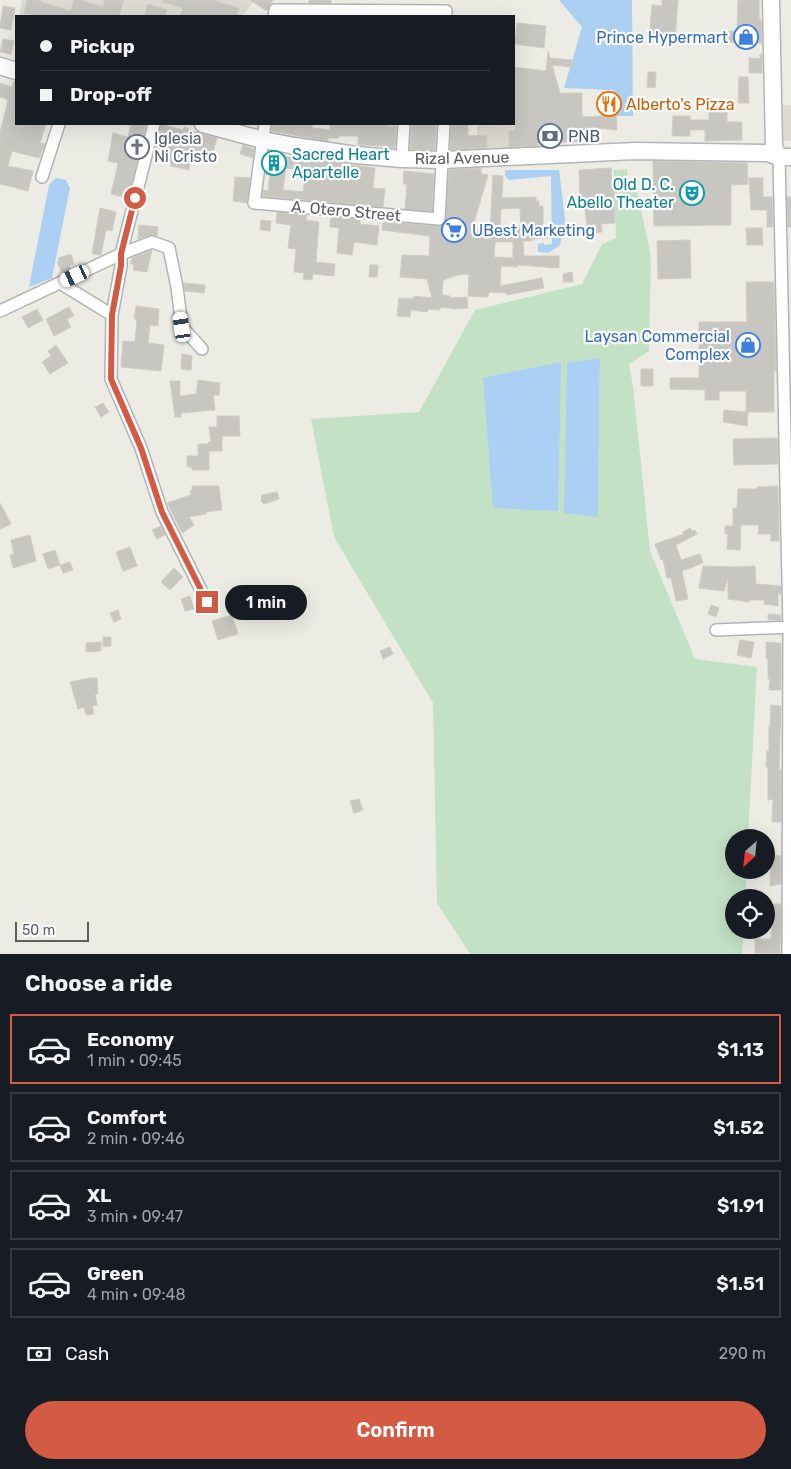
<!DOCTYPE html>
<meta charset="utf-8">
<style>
body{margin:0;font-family:Rubik,sans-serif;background:#242831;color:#f1f3f6;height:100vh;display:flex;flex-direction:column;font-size:19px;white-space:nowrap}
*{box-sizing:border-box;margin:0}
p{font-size:16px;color:#9ea1a6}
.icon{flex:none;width:28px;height:28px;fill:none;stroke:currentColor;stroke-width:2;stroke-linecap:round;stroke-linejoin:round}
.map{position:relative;height:954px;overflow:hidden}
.side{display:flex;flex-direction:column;background:#171b24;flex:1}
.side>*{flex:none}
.top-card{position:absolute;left:15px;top:15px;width:500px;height:110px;border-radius:0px;box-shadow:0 5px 20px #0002;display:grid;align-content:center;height:110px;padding:0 25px;background:#171b24}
.needle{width:32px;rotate:207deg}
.fabs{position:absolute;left:725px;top:829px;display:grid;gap:10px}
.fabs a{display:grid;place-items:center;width:50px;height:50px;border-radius:50%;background:#171b24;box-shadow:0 5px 20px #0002;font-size:25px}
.scale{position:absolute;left:15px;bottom:12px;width:74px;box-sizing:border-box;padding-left:5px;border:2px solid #5c5e62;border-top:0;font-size:14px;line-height:18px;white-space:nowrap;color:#5c5e62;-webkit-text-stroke:4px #fff;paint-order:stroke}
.end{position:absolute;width:22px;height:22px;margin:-11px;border:6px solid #d35a43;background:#fff;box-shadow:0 0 0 2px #fff}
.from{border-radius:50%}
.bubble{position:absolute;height:35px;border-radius:18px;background:#171b24;box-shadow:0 5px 20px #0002;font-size:16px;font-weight:600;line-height:35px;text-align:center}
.car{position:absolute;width:15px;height:30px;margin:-15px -8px;border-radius:6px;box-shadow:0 0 4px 1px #0007;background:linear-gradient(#fff 24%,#345 0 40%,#fff 0 76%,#345 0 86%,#fff 0)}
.top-card b{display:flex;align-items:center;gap:18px;height:48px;font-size:19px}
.top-card b+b{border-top:1px solid #363941}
.top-card i{width:12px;height:12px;background:#f1f3f6}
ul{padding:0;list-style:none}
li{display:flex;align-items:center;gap:15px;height:70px;margin:0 10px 8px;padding:0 15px;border:2px solid #363941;border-radius:0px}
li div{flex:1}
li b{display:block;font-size:19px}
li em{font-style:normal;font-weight:600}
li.on{border-color:#d35a43}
li>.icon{width:45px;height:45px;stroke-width:1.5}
h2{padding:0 25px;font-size:22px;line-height:60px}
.pay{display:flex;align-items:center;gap:12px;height:55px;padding:0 25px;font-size:19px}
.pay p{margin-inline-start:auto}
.primary-button{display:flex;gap:10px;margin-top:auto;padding:10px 25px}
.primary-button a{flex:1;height:58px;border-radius:30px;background:#d35a43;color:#fff;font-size:20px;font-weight:600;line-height:58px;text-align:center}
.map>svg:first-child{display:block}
.education{fill:#dcdad2}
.green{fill:#c3e1c5;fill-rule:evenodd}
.water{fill:#accff4}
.building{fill:#c8c6c0;stroke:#d0cdc3;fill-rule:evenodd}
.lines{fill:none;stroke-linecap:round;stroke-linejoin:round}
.street-casing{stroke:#b1b3b7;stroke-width:14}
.secondary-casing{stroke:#b3b5b9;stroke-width:19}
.street{stroke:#fff;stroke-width:11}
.secondary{stroke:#fff;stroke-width:16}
.route{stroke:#d35a43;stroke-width:6}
.labels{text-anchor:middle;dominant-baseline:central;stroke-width:4.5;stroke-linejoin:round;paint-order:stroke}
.shop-label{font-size:16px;fill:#366cbe;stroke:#fff;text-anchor:end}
.food-label{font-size:16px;fill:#c56008;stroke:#fff;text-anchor:start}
.service-label{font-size:16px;fill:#4e5e75;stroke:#fff;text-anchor:start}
.worship-label{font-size:16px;fill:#5b616d;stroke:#fff;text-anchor:start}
.culture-label{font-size:16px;fill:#0d838f;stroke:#fff;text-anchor:start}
.street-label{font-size:16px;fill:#5c5e62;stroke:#fff}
</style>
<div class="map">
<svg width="791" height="954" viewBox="0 0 791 954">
<rect width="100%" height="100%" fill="#ecebe4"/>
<path class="education" d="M22 0H255L242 16H19Z
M514 91H535L540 150 477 153V124H514Z
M782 105H791V141H783Z"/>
<path class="green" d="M627 169 628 188H636L651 256 649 351 629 364 633 386 650 551 695 659 757 667 748 837 734 838V870H747L745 897 734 898V930H744L742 954H470L437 903 433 703 334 537 311 419 419 412 475 310 582 284 602 244 616 238 614 170ZM600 358 598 517 567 364Z"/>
<path class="water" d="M559 0H632L633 116H616L614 90 564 88 582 27Z
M505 170H559L565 220 560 245 548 253 538 252V244L544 243V245L552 244 551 176 509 180 505 176Z
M56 178 66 180 70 188 52 278 29 287 49 185Z
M600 358 598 517 564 513 567 363Z
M561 362 558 511 493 508 483 378Z"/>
<path class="building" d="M27 0H41V2L71 11 74 0H80L103 7 105 0H124L119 16H42L24 13Z
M162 0H212L239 8 236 16H180L183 8 162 2Z
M250 0H273L267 11Z
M309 0H331V3H309Z
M662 0H678L675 41 649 39 652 5 662 6Z
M738 0H759V19H761L762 43 729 42V31H737Z
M148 4 167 10 165 16H144Z
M3 6 15 8 11 30 0 28Z
M517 23 546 26 544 48 515 44Z
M3 39 14 41 11 54 0 52Z
M548 51 550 58 572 60V67L552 65 560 93H582V117L603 116 602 92 615 91 617 130 597 128V141L538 143V146L509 147V131L515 130 514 67 546 71Z
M760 54H762V73H749V58L760 59Z
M648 72H656L655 88 647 87Z
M739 77H748L749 103H738Z
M14 81H16V124H46L40 143 45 144 39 158 12 151 8 166 33 171 28 191 0 184V132L8 100 0 97V83L12 87Z
M709 103H727V122H742V140L705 141V130H690V136H672L673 116H690V120H709Z
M131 124H146L128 198 111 194 118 163 108 161 113 133 128 137Z
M161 124 183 130 184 127 200 134 217 138 212 156 207 154 205 159 192 155 189 170 171 166V163L153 159Z
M272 124H312V128L330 130V124H387V126H396L395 148H387V146L358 145V136H339V138H328V141L272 131Z
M412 124H436L435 150 410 149Z
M451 124H468V136L487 135V148L450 150Z
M243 145 254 149 253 158 240 154Z
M268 155 320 160 375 168 373 188 385 189 383 207 263 196V190L268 191 270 175 266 174ZM286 168 306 170 303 192 283 190Z
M653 161 747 163 748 184 731 185V225L654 226Z
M481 168V174L488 175 475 219 474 229 490 230 493 175 503 176 502 198 536 197V201H539V206H543V226H549L550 238 532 239V241H523L524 256H559V268L518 265V267L501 266 500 286 542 278 544 288 507 295 506 293 489 292 488 297 468 296 469 274 458 275 443 280 442 295 450 296V298L467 297 468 308 455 309 440 307V310L428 309 427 312 411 310 410 317 397 316 399 298 413 299 414 296 432 298 427 279 400 277 402 255 429 256 430 236 382 230 383 222 438 226 443 225 446 219 449 170ZM520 208 521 228 500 229 501 209ZM495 242H513V258L494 257Z
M611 168 612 189H614L615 223 601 224 602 232 588 233 584 203H580L579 170Z
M404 171 434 174 432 211 405 209 407 184H403Z
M235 177 250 178 247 203 233 201Z
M749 178H763V197H772L773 227H767V210H751Z
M787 197H791V227H788Z
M100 208 116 212 112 231 106 230 101 255 92 254Z
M277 212 307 215 306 220 319 222 316 262 335 264 334 276 313 274 312 280 303 279 304 273 294 272 296 249 288 248 291 225 276 223Z
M331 217 360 220V224L379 226 377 245 354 242 352 255 337 253 339 228 330 227Z
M261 220 271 221 270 231 260 230Z
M139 225 158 227 157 236 150 235 138 239Z
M746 228H762L763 245H747Z
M690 240 691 278 658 279 657 241Z
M152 250 147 272 133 270 134 264H130L132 258Z
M71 254 74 264 69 265 70 270 62 273 57 262 59 261 58 258Z
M370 265H378L377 277H369Z
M572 272 573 282H563V274Z
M746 282H774L776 371H774V412H748L747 426 723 422 724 410 746 412V391H719V400H705V390L670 389V378H699V322H747Z
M184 283 205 285 204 293 185 291Z
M136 306 159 309 158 326 150 325 148 343 164 345 161 371 121 367 123 341 135 342 137 319H134Z
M69 307 74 316 67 319 71 327 54 336 46 319Z
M37 309 43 320 28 328 22 317Z
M56 345 68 363 50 374 42 362 51 356 48 351Z
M182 354 192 356 191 370 181 369Z
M641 369H653V386H641Z
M198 380 220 383 219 395H213L215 410 181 413V417H175L170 381H180V396L196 394Z
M103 403 109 412 101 417 95 407Z
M217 416H239L240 436H222V451H209V470H192V467H187V456H198V444H208V442H211L209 427H217Z
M777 438 778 464 734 465 733 439Z
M192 486H219L222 510 206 512V514L189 517 194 525 182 533 167 503 191 495 190 491 192 490Z
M778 486 779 541H771V534H758L759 525H741L740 550 727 549 728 534H725V526H733V508H737L738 489H757V487Z
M277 492 279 499 264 504 261 501 262 495Z
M0 503 11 524 0 529Z
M161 526 165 535 157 539 152 530Z
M690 528 692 531 695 530 697 534 676 545 681 560 700 554 703 563 682 571 688 599 676 601 671 578H667L663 559 661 560 655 544 684 534 683 532Z
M30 535 36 561 13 568 10 555 14 554 11 540Z
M130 547 137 566 123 571 116 552Z
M55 550 60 565 48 569 43 554Z
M70 562 73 570 63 573 60 565Z
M703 566 736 567 755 566 756 584 781 586V594H778V606L764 604V600H749V602L728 599V577L724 591 699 588Z
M174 568 183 577 170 590 161 582Z
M190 596 194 609 185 611 181 599Z
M711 605 719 608 716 617 708 614Z
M118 610 121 619 114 622 110 613Z
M768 614 781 615V620H768Z
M232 615 238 634 218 640 212 621Z
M103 637H111V646L103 647Z
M740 640 754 642 751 658 737 655Z
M101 642V651L86 652V643Z
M766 642 781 643V690H769L770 679H768V659H766Z
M390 647 393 654 383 659 380 651Z
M90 678H97L98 694H95L97 705 92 706 94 714 86 715 84 707 78 709 70 682Z
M771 705 781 706 779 770H781V822H772L773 799 768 800V767H766L767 751H769V726H770Z
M359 799 363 810 354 813 350 801Z
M771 855 781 856V884L770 886Z
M774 904H781L780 954 755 953V939H771Z"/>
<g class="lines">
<defs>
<path id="street" d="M274 16 275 10 446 11V16
M265 124 254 203 439 219 444 124
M779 157 789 627 788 954
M402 159 404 124
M42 177 59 124
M121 254 152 242 169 248 177 287 182 327 202 349
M121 254 154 124
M60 283 112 315
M0 311 121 254V266L112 315 111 379 141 448 162 512 207 602
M716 630 791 627"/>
<path id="secondary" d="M771 0 774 147 779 157
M0 66 16 71
M203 124 263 140 295 146 356 155 402 159 443 160 635 151 768 153 779 157H791"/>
</defs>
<use href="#street" class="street-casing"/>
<use href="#secondary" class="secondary-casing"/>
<use href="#street" class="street"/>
<use href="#secondary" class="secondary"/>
</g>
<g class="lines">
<path class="route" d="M135 198 121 254V266L112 315 111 379 141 448 162 512 207 602"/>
</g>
<defs>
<symbol id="shop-ring" viewBox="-11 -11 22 22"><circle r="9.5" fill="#fff" stroke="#3f7fe0" stroke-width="1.5"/><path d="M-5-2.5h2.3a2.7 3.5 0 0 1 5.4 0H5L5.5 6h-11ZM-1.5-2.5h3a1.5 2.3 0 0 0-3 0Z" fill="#3f7fe0"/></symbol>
<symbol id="restaurant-ring" viewBox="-11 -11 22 22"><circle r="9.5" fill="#fff" stroke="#e8710a" stroke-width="1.5"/><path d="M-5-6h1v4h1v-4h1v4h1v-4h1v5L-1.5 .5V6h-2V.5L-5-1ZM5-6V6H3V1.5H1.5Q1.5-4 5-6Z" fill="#e8710a"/></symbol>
<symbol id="bank-ring" viewBox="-11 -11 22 22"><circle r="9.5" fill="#fff" stroke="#5c6f8a" stroke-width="1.5"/><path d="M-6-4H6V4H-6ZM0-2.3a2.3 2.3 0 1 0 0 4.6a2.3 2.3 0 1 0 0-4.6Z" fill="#5c6f8a"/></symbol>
<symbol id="church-ring" viewBox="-11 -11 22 22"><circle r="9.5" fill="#fff" stroke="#6b7280" stroke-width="1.5"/><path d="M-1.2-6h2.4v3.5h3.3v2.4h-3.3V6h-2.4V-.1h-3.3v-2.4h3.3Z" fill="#6b7280"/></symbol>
<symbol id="building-ring" viewBox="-11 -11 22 22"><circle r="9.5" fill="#fff" stroke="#0f9aa8" stroke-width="1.5"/><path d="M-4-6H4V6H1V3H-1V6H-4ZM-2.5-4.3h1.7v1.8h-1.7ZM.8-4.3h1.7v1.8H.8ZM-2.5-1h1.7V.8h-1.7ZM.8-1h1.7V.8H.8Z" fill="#0f9aa8"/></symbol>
<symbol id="theatre-ring" viewBox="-11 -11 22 22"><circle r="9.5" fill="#fff" stroke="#0f9aa8" stroke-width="1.5"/><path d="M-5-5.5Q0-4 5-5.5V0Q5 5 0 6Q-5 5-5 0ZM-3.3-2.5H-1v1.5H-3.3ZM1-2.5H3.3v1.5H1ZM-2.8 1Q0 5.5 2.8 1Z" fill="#0f9aa8"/></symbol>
<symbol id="supermarket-ring" viewBox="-11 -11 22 22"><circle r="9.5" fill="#fff" stroke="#3f7fe0" stroke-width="1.5"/><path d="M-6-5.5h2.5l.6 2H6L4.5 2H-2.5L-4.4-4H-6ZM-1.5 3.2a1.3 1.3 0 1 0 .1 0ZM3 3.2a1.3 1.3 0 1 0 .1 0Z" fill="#3f7fe0"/></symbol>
</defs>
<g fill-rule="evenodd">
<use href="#shop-ring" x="732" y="23" width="28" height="28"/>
<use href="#restaurant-ring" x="595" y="90" width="28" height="28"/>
<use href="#bank-ring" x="536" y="122" width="28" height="28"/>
<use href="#church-ring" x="123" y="133" width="28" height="28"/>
<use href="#building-ring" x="260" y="149" width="28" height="28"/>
<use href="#theatre-ring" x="678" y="179" width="28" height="28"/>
<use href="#supermarket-ring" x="440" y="216" width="28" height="28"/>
<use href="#shop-ring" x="734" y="331" width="28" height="28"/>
</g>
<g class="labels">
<g class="shop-label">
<text x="728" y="37">Prince Hypermart</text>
<text x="472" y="230" text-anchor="start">UBest Marketing</text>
<text x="730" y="336">Laysan Commercial<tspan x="730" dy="18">Complex</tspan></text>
</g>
<g class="food-label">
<text x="626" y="104">Alberto's Pizza</text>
</g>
<g class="service-label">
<text x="568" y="136">PNB</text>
</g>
<g class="worship-label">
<text x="154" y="138">Iglesia<tspan x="154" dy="18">Ni Cristo</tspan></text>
</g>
<g class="culture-label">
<text x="292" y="154">Sacred Heart<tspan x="292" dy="18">Apartelle</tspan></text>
<text x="674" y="184" text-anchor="end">Old D. C.<tspan x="674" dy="18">Abello Theater</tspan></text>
</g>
<g class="street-label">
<text transform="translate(462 158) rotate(-1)">Rizal Avenue</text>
<text transform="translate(346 211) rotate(5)">A. Otero Street</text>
</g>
</g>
</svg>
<div class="fabs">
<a><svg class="needle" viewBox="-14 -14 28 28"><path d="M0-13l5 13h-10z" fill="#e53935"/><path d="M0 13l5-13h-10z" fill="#9ea1a6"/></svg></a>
<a><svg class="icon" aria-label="locate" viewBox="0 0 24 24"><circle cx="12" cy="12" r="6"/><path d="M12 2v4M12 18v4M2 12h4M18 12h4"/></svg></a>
</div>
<div class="scale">50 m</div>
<i class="end from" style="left:135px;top:198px"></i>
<i class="end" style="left:207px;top:602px"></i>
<div class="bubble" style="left:225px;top:585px;width:82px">1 min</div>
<i class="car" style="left:75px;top:276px;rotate:245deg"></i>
<i class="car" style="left:182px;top:327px;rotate:352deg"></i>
<div class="top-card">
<b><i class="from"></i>Pickup</b>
<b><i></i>Drop-off</b>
</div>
</div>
<section class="side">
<h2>Choose a ride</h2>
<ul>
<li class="on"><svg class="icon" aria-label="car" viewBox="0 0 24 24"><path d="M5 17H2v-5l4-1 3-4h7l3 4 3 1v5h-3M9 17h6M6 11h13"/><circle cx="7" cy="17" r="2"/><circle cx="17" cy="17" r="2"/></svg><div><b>Economy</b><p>1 min · 09:45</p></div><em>$1.13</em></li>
<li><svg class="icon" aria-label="car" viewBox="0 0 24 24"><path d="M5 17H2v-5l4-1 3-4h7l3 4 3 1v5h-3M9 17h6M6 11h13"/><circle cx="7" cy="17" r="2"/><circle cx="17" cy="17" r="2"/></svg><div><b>Comfort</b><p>2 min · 09:46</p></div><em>$1.52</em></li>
<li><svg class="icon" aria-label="car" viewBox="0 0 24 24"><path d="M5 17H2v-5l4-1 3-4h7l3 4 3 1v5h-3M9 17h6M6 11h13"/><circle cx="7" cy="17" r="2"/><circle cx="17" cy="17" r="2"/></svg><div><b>XL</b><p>3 min · 09:47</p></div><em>$1.91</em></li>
<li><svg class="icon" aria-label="car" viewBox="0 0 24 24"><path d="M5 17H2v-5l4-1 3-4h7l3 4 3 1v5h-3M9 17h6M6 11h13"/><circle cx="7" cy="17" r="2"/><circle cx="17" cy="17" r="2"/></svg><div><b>Green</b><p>4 min · 09:48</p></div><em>$1.51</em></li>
</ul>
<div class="pay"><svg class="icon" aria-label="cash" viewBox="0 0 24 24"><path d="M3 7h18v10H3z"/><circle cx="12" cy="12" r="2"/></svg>Cash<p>290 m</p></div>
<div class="primary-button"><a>Confirm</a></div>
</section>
